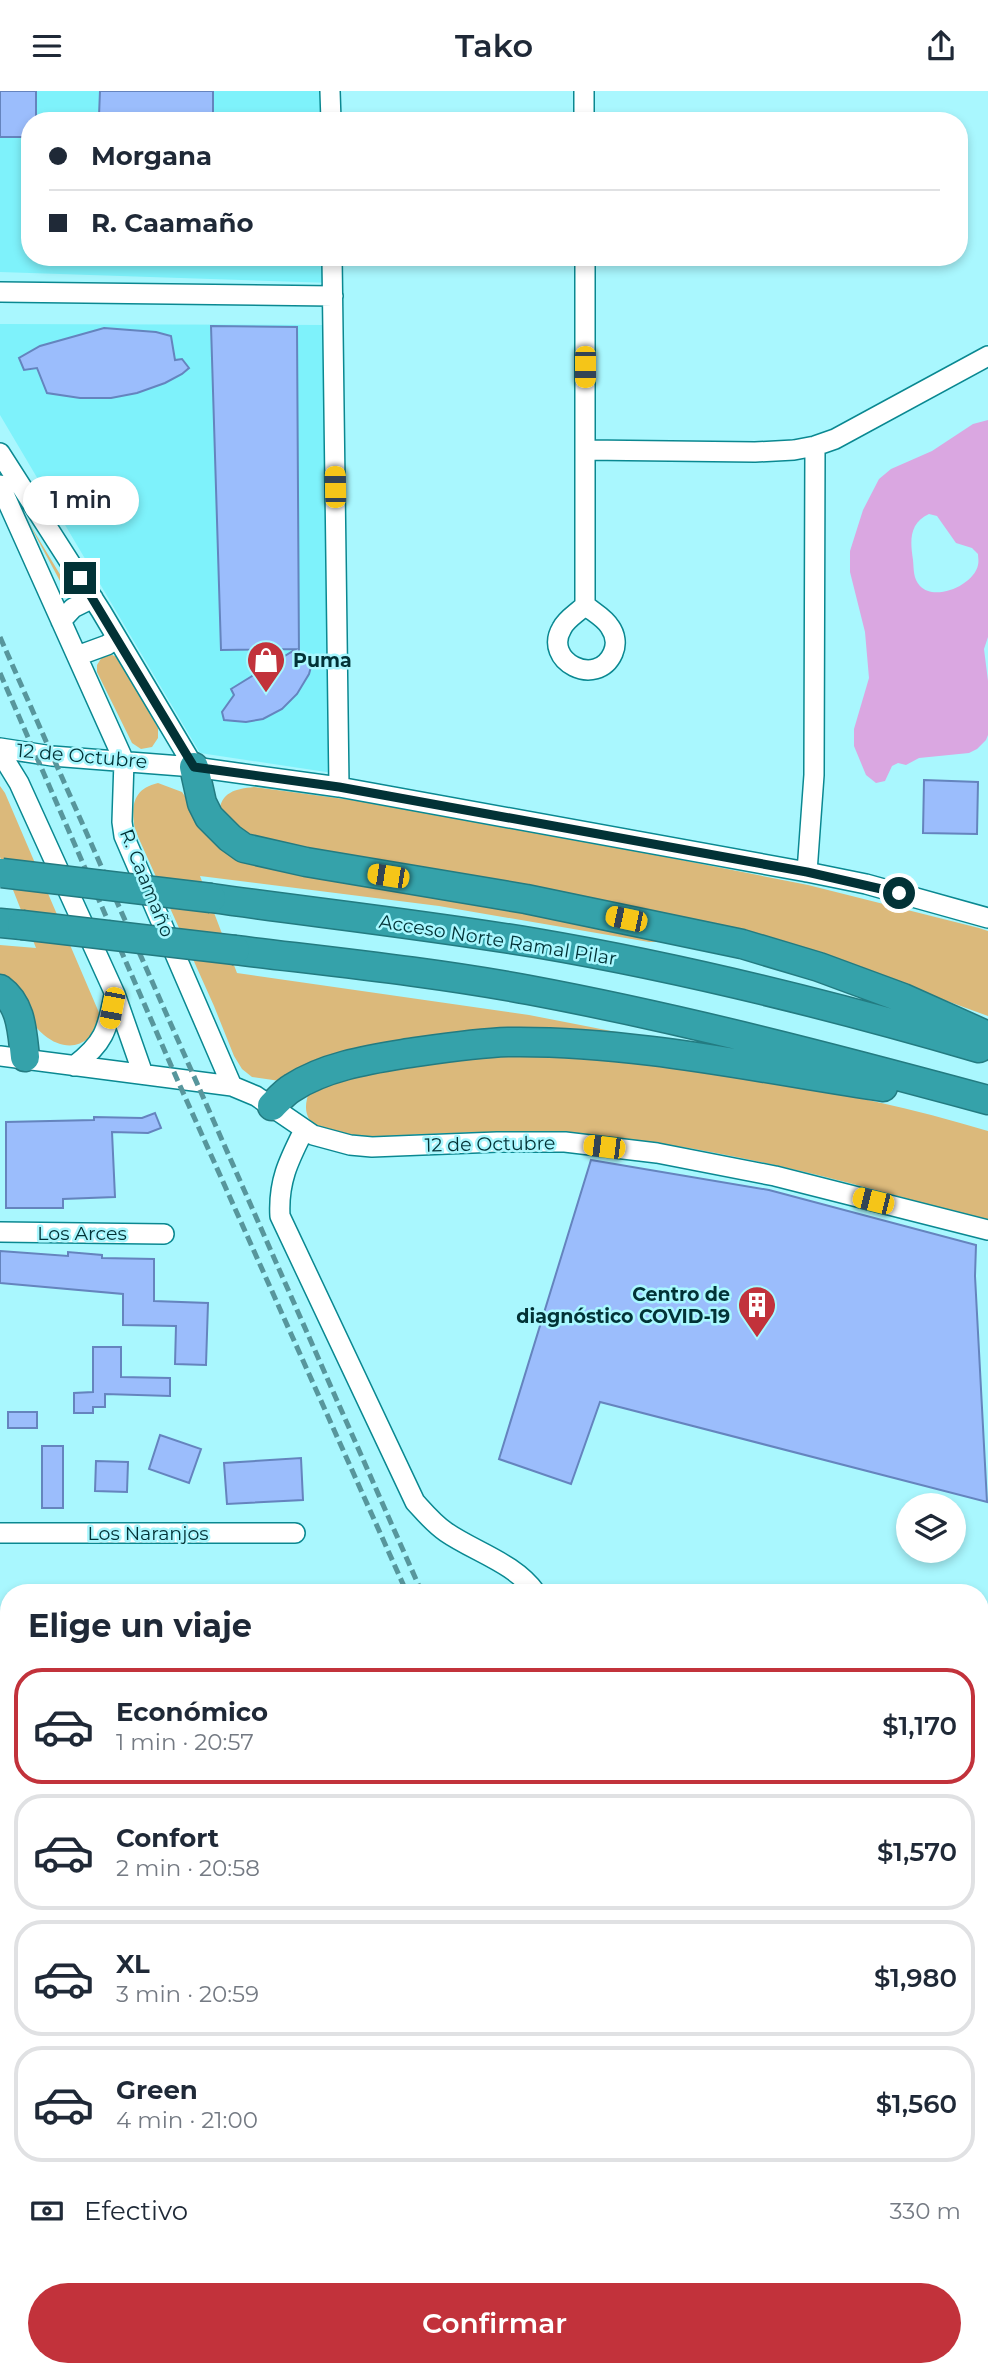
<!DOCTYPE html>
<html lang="es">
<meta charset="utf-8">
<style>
body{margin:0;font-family:Montserrat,sans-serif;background:#f6f6f7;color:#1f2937;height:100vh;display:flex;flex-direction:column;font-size:26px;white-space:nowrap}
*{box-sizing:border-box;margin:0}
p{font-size:23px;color:#747a83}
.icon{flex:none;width:38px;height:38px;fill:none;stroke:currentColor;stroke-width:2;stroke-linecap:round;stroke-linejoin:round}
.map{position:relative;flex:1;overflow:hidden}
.panel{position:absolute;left:0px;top:1493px;width:989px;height:793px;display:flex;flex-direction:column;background:#fff;border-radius:28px 28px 0 0;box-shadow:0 4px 10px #0003}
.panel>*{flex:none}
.guide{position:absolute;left:21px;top:21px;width:947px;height:154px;border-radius:28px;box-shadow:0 4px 10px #0003;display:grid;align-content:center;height:154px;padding:0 28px;background:#fff}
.buttons{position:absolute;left:896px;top:1402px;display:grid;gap:14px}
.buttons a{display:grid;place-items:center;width:70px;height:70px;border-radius:50%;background:#fff;box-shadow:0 4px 10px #0003;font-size:35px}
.end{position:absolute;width:32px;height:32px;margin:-16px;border:9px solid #023236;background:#fff;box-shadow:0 0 0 4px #fff}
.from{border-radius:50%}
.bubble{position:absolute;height:49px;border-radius:24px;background:#fff;box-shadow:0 4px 10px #0003;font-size:23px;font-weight:600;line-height:49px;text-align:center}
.car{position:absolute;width:21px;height:42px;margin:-21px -10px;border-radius:9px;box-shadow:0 0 5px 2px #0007;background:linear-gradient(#f5c518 24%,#345 0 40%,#f5c518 0 76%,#345 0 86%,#f5c518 0)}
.guide b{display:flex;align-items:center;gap:24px;height:66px;font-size:26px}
.guide b+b{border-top:2px solid #e0e1e3}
.guide i{width:18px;height:18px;background:#1f2937}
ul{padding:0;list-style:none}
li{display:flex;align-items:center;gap:21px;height:116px;margin:0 14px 10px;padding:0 14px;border:4px solid #e0e1e3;border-radius:28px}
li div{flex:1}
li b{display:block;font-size:26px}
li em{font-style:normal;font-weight:600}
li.selected{border-color:#c2323b}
li>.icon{width:63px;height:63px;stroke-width:1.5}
h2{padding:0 28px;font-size:32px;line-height:84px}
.pay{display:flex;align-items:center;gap:18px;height:77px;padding:0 28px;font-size:26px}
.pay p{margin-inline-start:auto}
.action{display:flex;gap:14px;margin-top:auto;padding:14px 28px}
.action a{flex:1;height:80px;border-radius:42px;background:#c2323b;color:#fff;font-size:28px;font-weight:600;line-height:80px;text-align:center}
header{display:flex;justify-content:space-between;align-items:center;height:91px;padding:0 28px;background:#fff;font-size:32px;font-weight:600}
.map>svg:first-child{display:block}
.built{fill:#7ef2fb}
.green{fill:#dbb97b}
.water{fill:#daa7e1;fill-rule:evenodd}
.building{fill:#9bbdfc;stroke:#6584be;stroke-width:2}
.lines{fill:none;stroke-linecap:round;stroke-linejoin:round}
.minor-casing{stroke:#0a8891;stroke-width:22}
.highway-casing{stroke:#237b81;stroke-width:31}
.minor{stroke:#fff;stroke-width:19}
.highway{stroke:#35a2aa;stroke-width:28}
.rail{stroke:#57969c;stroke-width:5;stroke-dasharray:10 5;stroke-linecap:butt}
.highway-bridge-casing{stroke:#237b81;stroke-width:31;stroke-linecap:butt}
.highway-bridge{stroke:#35a2aa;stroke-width:28}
.route{stroke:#023236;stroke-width:9}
.labels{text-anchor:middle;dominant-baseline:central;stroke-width:5;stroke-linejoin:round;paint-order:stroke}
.poi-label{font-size:19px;font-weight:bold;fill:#023236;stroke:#a9f7fe;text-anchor:start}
.street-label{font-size:19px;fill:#023236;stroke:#a9f7fe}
</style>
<header><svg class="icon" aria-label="menu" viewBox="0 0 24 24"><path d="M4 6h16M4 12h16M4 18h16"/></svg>Tako<svg class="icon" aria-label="share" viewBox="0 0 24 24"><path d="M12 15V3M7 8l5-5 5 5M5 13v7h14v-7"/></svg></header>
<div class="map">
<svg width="988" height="2284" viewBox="0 0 988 2284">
<rect width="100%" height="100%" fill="#a9f7fe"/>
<path class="built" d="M0 0H330V30H30V166H332L333 192 0 181Z
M0 233 327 234 333 682 200 662 0 324Z"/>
<path class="green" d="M26 427 73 505 67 503Z
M110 563 119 567 158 637V647L152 656 141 658 132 652 97 581V574L102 566Z
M158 692 182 701 202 730 408 798 667 851H649L439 815 200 785 237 882 529 924 719 961 560 943 280 990 252 986 242 978 234 965 214 915 135 739C131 716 132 698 158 692Z
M0 695 5 702 100 924C95 954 68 964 44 944 33 935 25 920 17 909 12 902 3 894 0 887 0 878 0 863 0 854L36 857 0 766Z
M254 696 397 715 580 749 808 794 979 837 988 840V925L843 872 496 791 277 751 243 743 219 722C221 701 235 698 254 696Z
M519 962C677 974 836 994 988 1040V1131C855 1092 710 1052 572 1043 524 1039 476 1041 428 1043 398 1044 351 1050 322 1038 304 1031 303 1015 310 999L341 984Z"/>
<path class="water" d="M988 329V546L984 558 988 590V644L986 649 977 658 969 662 919 667 906 674 898 672 892 675 885 690 876 692 866 684 854 655V638L869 587 865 541 850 481V460L863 419 879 388 891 378 932 360 973 333ZM929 423 937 425 956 452 972 457 978 463C978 466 979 470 978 474 974 494 935 511 920 495 913 487 914 479 913 469 910 450 909 432 929 423Z"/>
<path class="building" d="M0 0H36V30H30V46H0Z
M100 0H213V22L199 30H110L99 25Z
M211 235 297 236 299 567 312 572 309 583 297 603 282 618 263 628 246 631 224 629 222 621 234 604 231 598 296 558 221 559Z
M104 237 156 241 171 245 175 269 182 268 189 277 182 283 165 292 137 302 111 307H80L47 302 37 277 24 279 19 267 40 255Z
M924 689 978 691 977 743 923 742Z
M155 1022 161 1037 148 1042 112 1041 115 1106 63 1108V1117H6V1031L94 1029V1026L142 1027Z
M591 1069 769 1099 976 1154 975 1185 987 1411 600 1311 571 1393 499 1368Z
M0 1160 68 1165V1161L102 1164V1167L154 1168V1210L208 1212 206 1274 175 1273 176 1235 123 1234V1203L0 1192Z
M93 1256H121V1286L170 1287V1305L105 1303V1316H93V1322H74V1302L93 1301Z
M8 1321H37V1337H8Z
M160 1344 201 1358 189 1392 149 1378Z
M42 1355H63V1417H42Z
M301 1367 303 1409 227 1413 224 1372Z
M96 1370 128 1371 127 1401 95 1400Z"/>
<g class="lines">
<defs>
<path id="minor" d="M330 0 331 30
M584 0V30
M332 166 339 696
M585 166V514
M0 201 333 205
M586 359 755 361 794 359 815 355 835 348 988 265
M0 362 101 520 194 676
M0 394 124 670 122 731 124 745 232 995
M585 514C593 521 605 527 610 536 615 543 617 553 613 562 597 598 542 570 562 537 567 527 578 522 585 514Z
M61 530 73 517 93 507
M77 565 107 554 117 547
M0 657 52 665 194 676 339 696 807 781 866 793 988 827
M0 661 19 692 115 903 143 983
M807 781 814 684 815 355
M0 965 232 995 256 1005 313 1044 350 1054 372 1056 497 1051H565L657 1062 775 1085 988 1139
M74 975C104 952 107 940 114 904
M304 1039C289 1069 278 1090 280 1125L415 1411C425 1422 434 1433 446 1441 475 1461 515 1472 536 1502
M0 1141 164 1143
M0 1442H295
M0 1742H9
M0 2193H9
M709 2277 713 2284"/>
<path id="highway" d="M194 676 202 712 209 726 230 747 244 757 306 771 526 808 742 853 819 876 903 907 988 945
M211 807C319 822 428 834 536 852 683 877 835 915 979 957
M0 832 22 834
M235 859C333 871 432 881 529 899 684 928 836 968 988 1009
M0 898C22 914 22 941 25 966
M272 1015C278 1009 285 1001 292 997 324 976 366 969 403 963 438 958 473 952 508 951 631 949 762 978 883 996"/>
</defs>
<use href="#minor" class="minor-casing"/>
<use href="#highway" class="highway-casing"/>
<use href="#minor" class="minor"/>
<use href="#highway" class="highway"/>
<path class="rail" d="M0 546 422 1502
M0 582 177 988 407 1502
M747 2277 751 2284
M761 2277 765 2284"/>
<defs>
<path id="highway-bridge" d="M2 782 211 807
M22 834 235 859"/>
</defs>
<use href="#highway-bridge" class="highway-bridge-casing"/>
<use href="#highway-bridge" class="highway-bridge"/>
</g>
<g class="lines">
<path class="route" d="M80 487 194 676 339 696 807 781 899 802"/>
</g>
<defs>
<symbol id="shop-pin" viewBox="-11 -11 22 30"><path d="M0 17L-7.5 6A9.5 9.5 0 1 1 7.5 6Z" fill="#c2323b" stroke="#a9f7fe"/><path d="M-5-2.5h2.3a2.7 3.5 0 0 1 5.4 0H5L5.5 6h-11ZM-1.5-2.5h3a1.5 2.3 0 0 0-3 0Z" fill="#fff"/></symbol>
<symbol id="building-pin" viewBox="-11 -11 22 30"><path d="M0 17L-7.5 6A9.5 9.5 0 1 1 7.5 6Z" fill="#c2323b" stroke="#a9f7fe"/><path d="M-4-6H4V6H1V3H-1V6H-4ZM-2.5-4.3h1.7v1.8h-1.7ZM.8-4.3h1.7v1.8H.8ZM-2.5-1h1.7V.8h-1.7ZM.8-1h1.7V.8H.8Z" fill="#fff"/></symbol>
</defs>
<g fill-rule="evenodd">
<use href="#shop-pin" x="244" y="547" width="44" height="60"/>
<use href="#building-pin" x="735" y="1192" width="44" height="60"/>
</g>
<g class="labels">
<g class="poi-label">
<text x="293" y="569">Puma</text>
<text x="730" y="1203" text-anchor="end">Centro de<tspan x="730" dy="22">diagnóstico COVID-19</tspan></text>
</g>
<g class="street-label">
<text transform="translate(82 665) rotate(5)">12 de Octubre</text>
<text transform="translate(147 792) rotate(68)">R. Caamaño</text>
<text transform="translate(498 849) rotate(9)">Acceso Norte Ramal Pilar</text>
<text transform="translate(490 1053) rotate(-1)">12 de Octubre</text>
<text x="82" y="1142">Los Arces</text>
<text x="148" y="1442">Los Naranjos</text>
</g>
</g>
</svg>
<div class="buttons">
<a><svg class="icon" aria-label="layers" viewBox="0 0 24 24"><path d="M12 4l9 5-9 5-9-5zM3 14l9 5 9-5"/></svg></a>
</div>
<i class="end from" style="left:899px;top:802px"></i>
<i class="end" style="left:80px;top:487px"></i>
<div class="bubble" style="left:23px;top:385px;width:116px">1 min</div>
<i class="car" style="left:585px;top:276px;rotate:180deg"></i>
<i class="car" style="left:335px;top:396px;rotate:359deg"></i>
<i class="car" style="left:388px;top:785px;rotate:279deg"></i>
<i class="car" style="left:626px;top:828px;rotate:282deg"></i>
<i class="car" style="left:112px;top:917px;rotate:191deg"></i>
<i class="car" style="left:604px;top:1056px;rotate:277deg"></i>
<i class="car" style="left:873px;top:1110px;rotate:284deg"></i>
<div class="guide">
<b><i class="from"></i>Morgana</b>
<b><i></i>R. Caamaño</b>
</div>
<section class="panel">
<h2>Elige un viaje</h2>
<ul>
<li class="selected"><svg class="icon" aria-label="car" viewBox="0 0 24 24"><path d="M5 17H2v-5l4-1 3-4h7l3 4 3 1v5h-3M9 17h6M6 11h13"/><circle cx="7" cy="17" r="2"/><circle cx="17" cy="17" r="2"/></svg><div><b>Económico</b><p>1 min · 20:57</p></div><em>$1,170</em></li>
<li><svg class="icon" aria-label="car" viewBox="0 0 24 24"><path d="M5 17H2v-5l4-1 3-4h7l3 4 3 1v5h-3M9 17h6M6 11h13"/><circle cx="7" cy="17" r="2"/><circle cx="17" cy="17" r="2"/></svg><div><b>Confort</b><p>2 min · 20:58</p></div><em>$1,570</em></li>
<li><svg class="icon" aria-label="car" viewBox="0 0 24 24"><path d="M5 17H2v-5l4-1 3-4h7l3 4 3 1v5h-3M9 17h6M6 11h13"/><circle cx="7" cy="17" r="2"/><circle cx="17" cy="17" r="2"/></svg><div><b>XL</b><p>3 min · 20:59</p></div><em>$1,980</em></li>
<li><svg class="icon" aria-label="car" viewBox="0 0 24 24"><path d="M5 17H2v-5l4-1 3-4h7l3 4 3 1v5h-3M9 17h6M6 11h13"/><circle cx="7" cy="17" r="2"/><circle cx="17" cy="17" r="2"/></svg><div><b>Green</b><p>4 min · 21:00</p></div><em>$1,560</em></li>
</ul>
<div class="pay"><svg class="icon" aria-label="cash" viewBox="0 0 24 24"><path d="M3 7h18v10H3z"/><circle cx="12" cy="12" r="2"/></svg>Efectivo<p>330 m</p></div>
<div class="action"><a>Confirmar</a></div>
</section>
</div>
